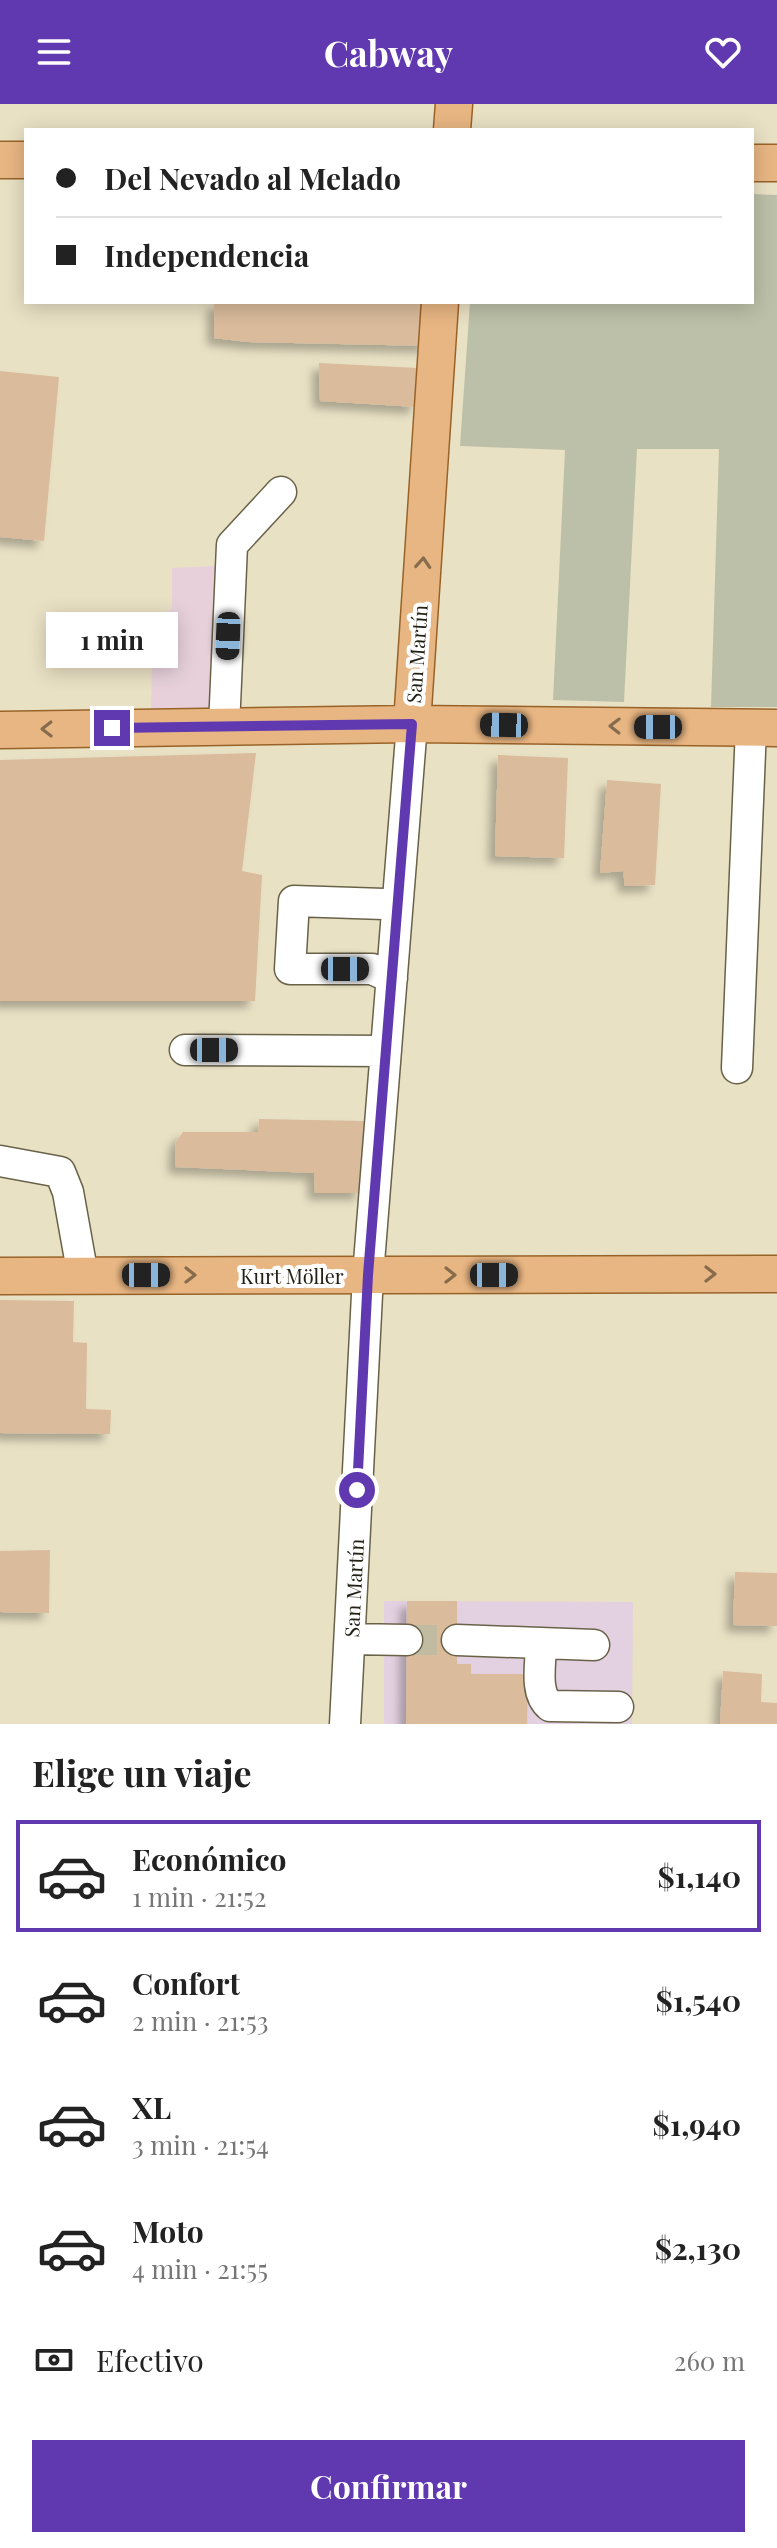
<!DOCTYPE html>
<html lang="es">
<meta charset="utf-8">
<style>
body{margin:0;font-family:"Playfair Display",serif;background:#f2f2f2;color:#222;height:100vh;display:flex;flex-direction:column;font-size:30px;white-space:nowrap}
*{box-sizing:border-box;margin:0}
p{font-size:26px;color:#767676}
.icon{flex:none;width:44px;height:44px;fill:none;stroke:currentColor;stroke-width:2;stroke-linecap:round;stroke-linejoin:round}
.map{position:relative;height:1620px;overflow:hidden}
.side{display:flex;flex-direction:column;background:#fff;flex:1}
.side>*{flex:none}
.guide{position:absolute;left:24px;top:24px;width:730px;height:176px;border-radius:0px;box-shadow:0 4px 20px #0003;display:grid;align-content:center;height:176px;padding:0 32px;background:#fff}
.end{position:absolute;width:36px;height:36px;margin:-18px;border:10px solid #6038b0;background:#fff;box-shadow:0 0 0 4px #fff}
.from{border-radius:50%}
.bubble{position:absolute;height:56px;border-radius:0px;background:#fff;box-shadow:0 4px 20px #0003;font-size:26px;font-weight:700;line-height:56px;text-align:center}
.car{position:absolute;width:24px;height:48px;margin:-24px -12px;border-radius:10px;box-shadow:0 0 6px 2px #0007;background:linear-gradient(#222 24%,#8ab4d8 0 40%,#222 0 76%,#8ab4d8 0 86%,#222 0)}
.guide b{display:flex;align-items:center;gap:28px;height:76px;font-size:30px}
.guide b+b{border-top:2px solid #e0e0e0}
.guide i{width:20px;height:20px;background:#222}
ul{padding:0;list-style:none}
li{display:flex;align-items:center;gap:24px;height:112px;margin:0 16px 12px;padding:0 16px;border:4px solid transparent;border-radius:0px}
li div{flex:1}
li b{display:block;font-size:30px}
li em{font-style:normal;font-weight:700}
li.on{border-color:#6038b0}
li>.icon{width:72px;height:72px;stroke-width:1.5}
h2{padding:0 32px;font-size:36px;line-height:96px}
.pay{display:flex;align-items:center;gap:20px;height:88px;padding:0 32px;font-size:30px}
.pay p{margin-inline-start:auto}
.cta{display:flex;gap:16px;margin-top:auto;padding:16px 32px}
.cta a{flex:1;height:92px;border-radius:0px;background:#6038b0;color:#fff;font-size:32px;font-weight:700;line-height:92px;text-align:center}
header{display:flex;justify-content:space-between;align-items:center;height:104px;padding:0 32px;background:#6038b0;color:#fff;font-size:36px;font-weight:700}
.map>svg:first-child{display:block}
.education{fill:#e7d0da}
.medical{fill:#e3d0e0}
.green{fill:#bdc0a8}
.building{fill:#dabb9c;filter:url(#shadow)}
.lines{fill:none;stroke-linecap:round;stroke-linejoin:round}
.minor-tunnel{stroke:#c1bba1;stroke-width:30;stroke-dasharray:30 15;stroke-linecap:butt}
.minor-casing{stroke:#696248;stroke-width:33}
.major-casing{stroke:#996328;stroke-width:39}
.minor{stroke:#fff;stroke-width:30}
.major{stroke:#e8b683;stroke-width:36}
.oneway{stroke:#866c4c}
.route{stroke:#6038b0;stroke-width:10}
.labels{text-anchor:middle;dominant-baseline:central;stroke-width:8;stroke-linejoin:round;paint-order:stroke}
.street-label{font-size:20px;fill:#232116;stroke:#fff}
</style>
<header><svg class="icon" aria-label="menu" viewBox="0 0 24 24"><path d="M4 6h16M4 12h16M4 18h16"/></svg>Cabway<svg class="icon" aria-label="heart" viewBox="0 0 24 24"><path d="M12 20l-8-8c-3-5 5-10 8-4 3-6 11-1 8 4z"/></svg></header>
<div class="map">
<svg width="777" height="1620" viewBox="0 0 777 1620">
<defs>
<filter id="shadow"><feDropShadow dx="-7" dy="7" stdDeviation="4" flood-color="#0004"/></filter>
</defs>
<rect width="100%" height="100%" fill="#e9e1c4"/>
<path class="education" d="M237 461 236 605 151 607 153 516 172 505V464Z"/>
<path class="medical" d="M384 1497 633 1498 632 1620H384Z"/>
<path class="green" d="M752 90 777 91V603H711L719 345H637L624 598 553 596 565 346 460 342 470 198H752Z"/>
<path class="building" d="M214 198H428L430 242 248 238 214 234Z
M319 259 418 264 417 303 320 297Z
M0 267 59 273 44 437 0 433Z
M256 649 242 767 262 771 255 897H0V656Z
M498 651 568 654 564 754 495 752Z
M607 676 661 680 655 781 625 782 623 767 600 769Z
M259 1015 365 1017 362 1089H315L314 1069 175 1063 176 1038 183 1028H258Z
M0 1196 74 1197 73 1238 87 1239 86 1305 111 1306 110 1330 0 1329Z
M50 1446 49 1509 0 1508V1447Z
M735 1468 777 1469V1522L733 1521Z
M407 1497H457V1560H471V1570H528L527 1620H406Z
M723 1567 762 1570 761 1598 777 1599V1620H720Z"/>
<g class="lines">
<path class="minor-tunnel" d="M407 1536H457"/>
<defs>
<path id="minor" d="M224 623 232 441 281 388
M392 874 372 865H290L294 797 384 800 397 797
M185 946 386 947
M737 964 751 624
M0 1057 60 1068 68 1088 83 1172
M350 1535 407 1536
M457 1536 594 1541
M541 1540C541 1559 534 1589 550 1602L618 1603
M345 1620 368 1171 412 620"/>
<path id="major" d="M452 26 454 0
M0 56H26
M752 59H777
M412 620 440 198
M0 626 412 620 777 624
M0 1172 777 1170"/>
</defs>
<use href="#minor" class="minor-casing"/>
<use href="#major" class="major-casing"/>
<use href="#minor" class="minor"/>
<use href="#major" class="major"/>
</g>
<defs><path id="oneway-chevron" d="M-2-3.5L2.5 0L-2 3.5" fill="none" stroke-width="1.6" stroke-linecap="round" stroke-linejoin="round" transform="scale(2)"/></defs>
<g class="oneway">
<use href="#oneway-chevron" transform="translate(423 459) rotate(-86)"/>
<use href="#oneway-chevron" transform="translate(615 622) rotate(-179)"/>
<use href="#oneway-chevron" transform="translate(47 625) rotate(179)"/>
<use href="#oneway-chevron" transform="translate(710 1170)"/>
<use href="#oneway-chevron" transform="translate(190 1171)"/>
<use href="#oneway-chevron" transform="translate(450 1171)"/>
</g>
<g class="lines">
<path class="route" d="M112 624 412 620 368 1171 357 1386"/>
</g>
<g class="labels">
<g class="street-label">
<text transform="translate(416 550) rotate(-86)">San Martín</text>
<text x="292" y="1171">Kurt Möller</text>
<text transform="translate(353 1484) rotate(-87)">San Martín</text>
</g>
</g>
</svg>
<i class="end from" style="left:357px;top:1386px"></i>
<i class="end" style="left:112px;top:624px"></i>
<div class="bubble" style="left:46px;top:508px;width:132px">1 min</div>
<i class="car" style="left:228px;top:532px;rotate:182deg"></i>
<i class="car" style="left:504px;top:621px;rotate:271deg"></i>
<i class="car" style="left:658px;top:623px;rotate:270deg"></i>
<i class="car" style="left:345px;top:865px;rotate:90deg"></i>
<i class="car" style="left:214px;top:946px;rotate:90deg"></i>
<i class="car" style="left:146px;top:1171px;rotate:90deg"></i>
<i class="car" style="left:494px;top:1171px;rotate:90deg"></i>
<div class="guide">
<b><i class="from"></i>Del Nevado al Melado</b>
<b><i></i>Independencia</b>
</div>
</div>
<section class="side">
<h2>Elige un viaje</h2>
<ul>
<li class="on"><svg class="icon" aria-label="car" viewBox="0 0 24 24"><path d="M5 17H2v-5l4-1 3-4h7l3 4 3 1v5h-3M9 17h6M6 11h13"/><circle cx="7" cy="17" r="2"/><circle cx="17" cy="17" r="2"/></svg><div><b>Económico</b><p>1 min · 21:52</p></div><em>$1,140</em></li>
<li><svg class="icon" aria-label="car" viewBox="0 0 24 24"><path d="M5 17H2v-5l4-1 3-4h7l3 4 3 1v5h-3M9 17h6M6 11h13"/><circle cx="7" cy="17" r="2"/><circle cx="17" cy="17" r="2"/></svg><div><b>Confort</b><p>2 min · 21:53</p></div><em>$1,540</em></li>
<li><svg class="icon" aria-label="car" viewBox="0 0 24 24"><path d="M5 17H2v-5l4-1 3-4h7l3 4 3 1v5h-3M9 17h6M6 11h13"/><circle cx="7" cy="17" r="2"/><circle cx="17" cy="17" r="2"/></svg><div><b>XL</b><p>3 min · 21:54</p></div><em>$1,940</em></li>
<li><svg class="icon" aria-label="car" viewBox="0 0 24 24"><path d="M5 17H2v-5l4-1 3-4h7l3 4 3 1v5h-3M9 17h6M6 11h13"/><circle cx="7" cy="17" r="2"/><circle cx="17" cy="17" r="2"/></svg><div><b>Moto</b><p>4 min · 21:55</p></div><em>$2,130</em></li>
</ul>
<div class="pay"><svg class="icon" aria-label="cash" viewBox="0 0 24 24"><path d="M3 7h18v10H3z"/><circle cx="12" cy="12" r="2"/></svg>Efectivo<p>260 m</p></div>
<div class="cta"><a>Confirmar</a></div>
</section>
